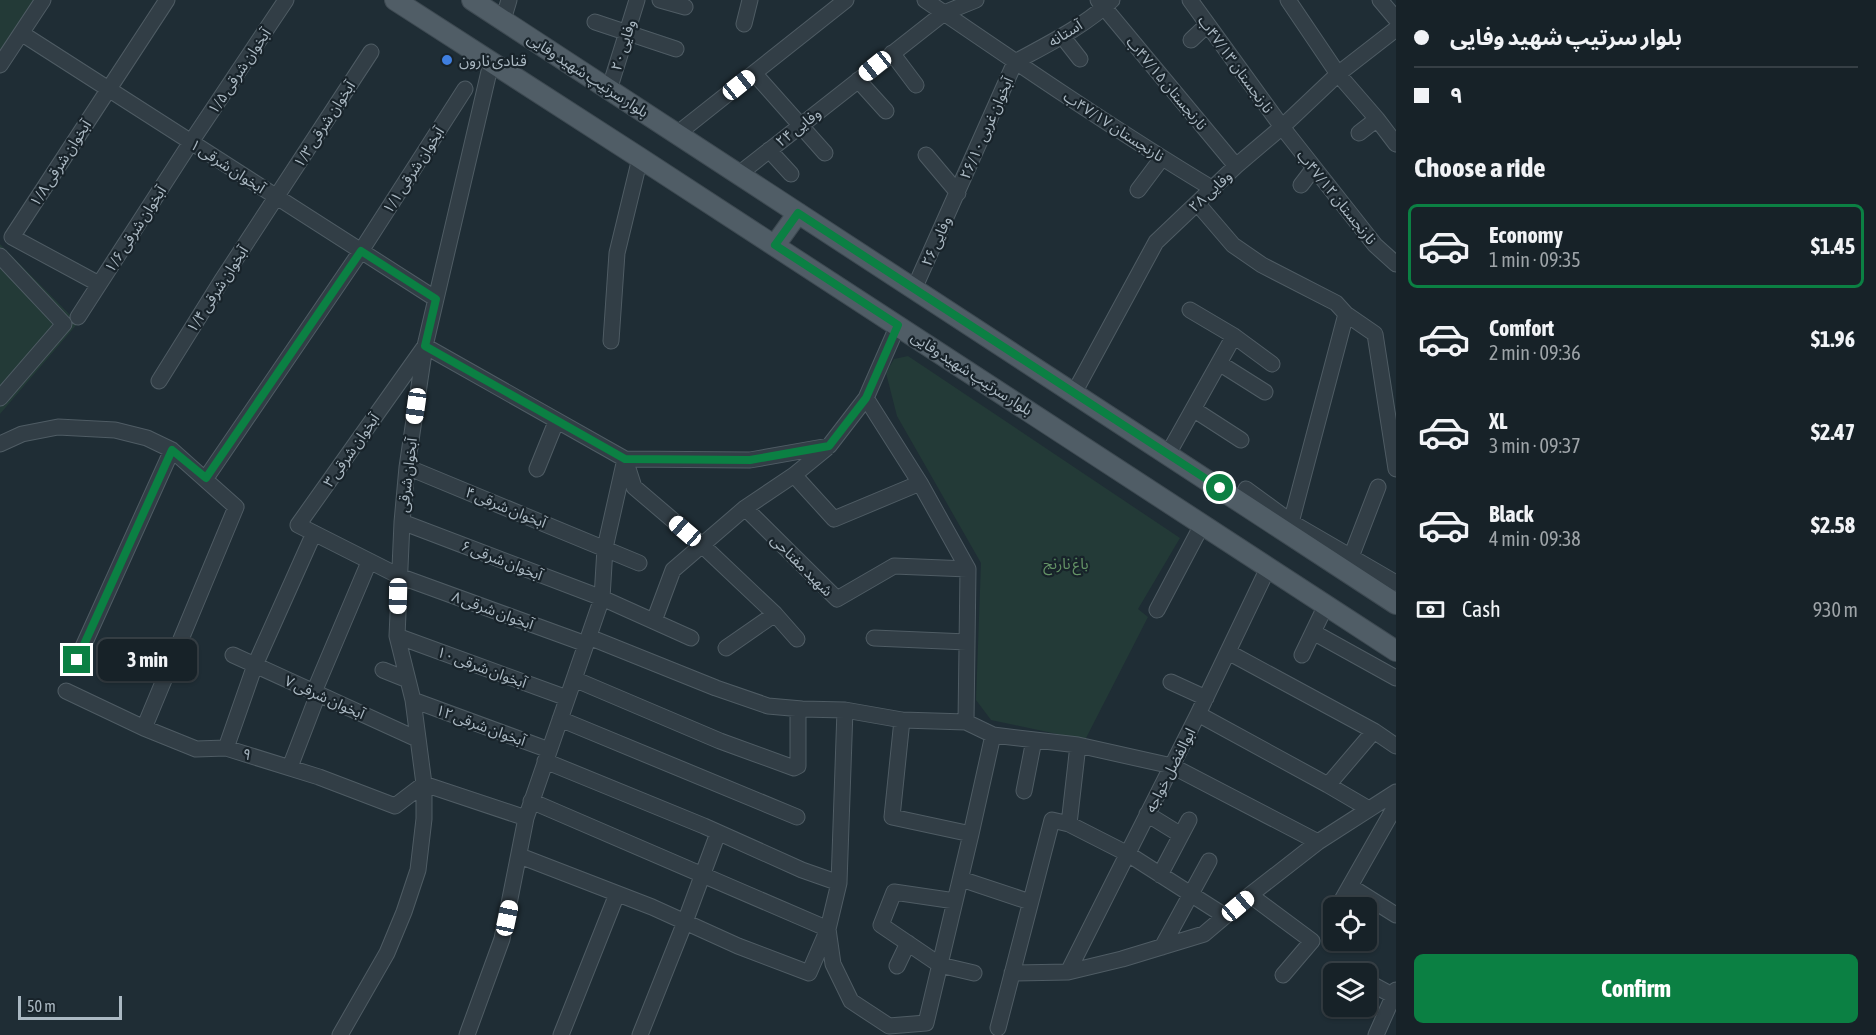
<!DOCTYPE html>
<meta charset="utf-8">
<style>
body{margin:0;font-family:"Asap Condensed","Noto Sans Arabic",sans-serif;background:#242f34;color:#f1f3f6;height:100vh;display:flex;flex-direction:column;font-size:22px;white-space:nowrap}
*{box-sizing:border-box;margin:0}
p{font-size:20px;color:#9ea4a8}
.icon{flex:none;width:33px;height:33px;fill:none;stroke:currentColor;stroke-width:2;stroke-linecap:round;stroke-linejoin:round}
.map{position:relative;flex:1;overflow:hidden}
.panel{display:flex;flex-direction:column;background:#172228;width:480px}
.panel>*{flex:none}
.banner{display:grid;align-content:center;height:132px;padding:0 18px;background:#172228}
.buttons{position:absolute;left:1323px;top:897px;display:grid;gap:12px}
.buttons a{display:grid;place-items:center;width:54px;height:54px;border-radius:9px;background:#172228;box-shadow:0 2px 4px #0004,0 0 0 2px #363f45;font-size:30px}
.scale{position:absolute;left:18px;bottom:15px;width:104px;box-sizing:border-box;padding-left:6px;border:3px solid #abb9c3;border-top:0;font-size:16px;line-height:21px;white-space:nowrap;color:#abb9c3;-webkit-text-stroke:4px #18232a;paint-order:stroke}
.end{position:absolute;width:27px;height:27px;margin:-14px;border:8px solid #0b8043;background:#fff;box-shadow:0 0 0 3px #fff}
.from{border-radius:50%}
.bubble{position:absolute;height:42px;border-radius:9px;background:#172228;box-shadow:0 2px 4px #0004,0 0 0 2px #363f45;font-size:20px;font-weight:700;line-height:42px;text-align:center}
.car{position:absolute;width:18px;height:36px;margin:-18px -9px;border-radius:8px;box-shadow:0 0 4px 2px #0007;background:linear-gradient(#fff 24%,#345 0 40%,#fff 0 76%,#345 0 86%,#fff 0)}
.banner b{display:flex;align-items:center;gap:21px;height:57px;font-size:22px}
.banner b+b{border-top:2px solid #363f45}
.banner i{width:15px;height:15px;background:#f1f3f6}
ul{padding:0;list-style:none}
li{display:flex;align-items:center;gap:18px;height:84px;margin:0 12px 9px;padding:0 6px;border:3px solid transparent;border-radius:9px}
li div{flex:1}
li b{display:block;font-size:22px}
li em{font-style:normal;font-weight:700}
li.current{border-color:#0b8043}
li>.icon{width:54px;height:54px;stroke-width:1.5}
h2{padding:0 18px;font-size:27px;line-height:72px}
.pay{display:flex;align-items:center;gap:15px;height:66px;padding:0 18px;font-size:22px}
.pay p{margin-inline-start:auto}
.primary-button{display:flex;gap:12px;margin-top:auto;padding:12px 18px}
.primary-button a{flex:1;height:69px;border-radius:9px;background:#0b8043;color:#fff;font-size:24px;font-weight:700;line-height:69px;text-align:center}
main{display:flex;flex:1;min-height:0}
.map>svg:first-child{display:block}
.green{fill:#233a37}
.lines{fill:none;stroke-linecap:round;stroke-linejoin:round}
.minor-casing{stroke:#4f5c64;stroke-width:17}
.major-casing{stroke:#3e4a52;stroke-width:22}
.minor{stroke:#323e46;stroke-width:15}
.major{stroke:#505d66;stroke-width:20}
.route{stroke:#0b8043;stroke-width:8}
.shop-dot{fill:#3f7fe0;stroke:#18232a;stroke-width:2}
.labels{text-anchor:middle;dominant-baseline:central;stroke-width:4.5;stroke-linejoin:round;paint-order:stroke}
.street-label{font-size:15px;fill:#abb9c3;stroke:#18232a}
.poi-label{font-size:15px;fill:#abb9c3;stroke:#18232a;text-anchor:start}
.park-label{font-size:15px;fill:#649366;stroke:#18232a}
</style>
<main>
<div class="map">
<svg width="1396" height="1035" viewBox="0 0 1396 1035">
<rect width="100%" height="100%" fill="#1f2d35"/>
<path class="green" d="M0 0H34L0 50Z
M0 244 78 323 0 414Z
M908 356 1180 538 1138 609 1148 617 1085 740 991 720 976 700 981 563 897 416 886 373 894 359Z"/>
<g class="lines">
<defs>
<path id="minor" d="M660 0 685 7
M925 0C1020 65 1115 130 1213 189
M1098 0 1236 166
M1190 0 1282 127 1375 245 1396 264
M1288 0 1338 74 1377 119 1396 144
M1380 0 1396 19
M503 20 509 0
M595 22 676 49
M744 24 750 0
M21 33 436 299
M1062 36 1080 59
M1191 40 1207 25
M892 53 916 85
M1015 62C1048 44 1085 26 1112 0
M0 65 43 0
M754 73 825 153
M858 80 886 111
M609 90 637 0
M1359 133 1377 119
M677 134 846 0
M769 150 791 174
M926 155 958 193
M739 174 944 13 976 0
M1301 185 1314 168
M1138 190 1162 158
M1197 203 1233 245 1262 265 1336 303 1346 314 1375 334 1396 469
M0 256 64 324 0 398
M99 284 12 237 167 0
M914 289 1015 62
M1190 310 1234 336 1272 364
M78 317 191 142 286 0
M611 341 617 253 640 158
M1219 363 1265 392
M159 381 222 280 371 52
M1074 393 1156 242 1236 166 1282 127 1338 74 1396 29
M866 398 920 483 968 569 966 722
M1193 409 1241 440
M0 444 22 434 58 427 115 430 147 438 172 450 236 507 144 728
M1168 454 1234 336
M625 459 634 487 702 545 775 614 797 639
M407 467 639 563
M537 469 556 422
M794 475 834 519 920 483
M206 478 361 251 465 89
M1246 489 1291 522 1396 583
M745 508 837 599 894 566 968 569
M402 522 602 598 691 638
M1288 534 1346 314
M1351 557 1378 487
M1157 610 1203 523
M654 621 673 570 745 508 794 475 827 448
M1313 632 1396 678
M397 636 567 698
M589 637 716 688 768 706 802 709 845 710 902 720 966 722 993 735 1078 745 1172 766 1318 842
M874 638 967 642
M586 644 399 576 298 525 425 346 625 459 750 460 829 446 866 398 898 325
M726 648 775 614
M1228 652 1374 731 1396 746
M233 655 417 739
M1302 655 1326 605
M77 660 172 450
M383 670 408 680
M574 679 720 741 794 768 798 766V709
M1171 682 1206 698
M66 691 144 728 196 749 226 748 319 777 395 806 424 784
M314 692 369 562
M413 700 549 750
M1198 714 1328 785 1369 809
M560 719 797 817
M902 720 892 817 971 834
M226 748 255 665 314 533
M545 761 704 826 802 870 839 883
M290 767 318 694
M424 784 526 818
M1328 785 1374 731
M1024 791 1034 740
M531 801 828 929 833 964 851 1001 889 1026 926 1023 971 834 993 735
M1147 814 1181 835
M1069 824 1078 745
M520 856 652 907 738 946 809 973 828 929 839 883 845 710
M1160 875 1189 820
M961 879 1030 902
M1350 886 1396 915
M1250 895 1312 941 1283 975
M955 901 894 892 881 925 940 965 974 973
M1338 907 1396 805
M1162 947 1209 861
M897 966 908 943
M1068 972 1198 714 1268 568
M1012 973 1068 972 1122 959 1204 934 1250 895 1318 842 1396 792
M1366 981 1392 995
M998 1028 1052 820 1069 824 1128 854 1225 916
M340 1035 387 953 404 912 418 870 424 819V784L413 700 397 636 402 522 407 467 425 346 491 63
M467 1035 502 939 526 818 602 598 605 548 625 459
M561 1035 617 894
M640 1035 685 922 718 833
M1376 1035 1396 990"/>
<path id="major" d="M395 0 640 158 1396 651
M472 0 1396 604
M775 245 798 213"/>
</defs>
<use href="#minor" class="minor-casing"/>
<use href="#major" class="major-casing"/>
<use href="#minor" class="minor"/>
<use href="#major" class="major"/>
</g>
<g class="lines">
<path class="route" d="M77 660 172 450 206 478 361 251 436 299 425 346 625 459 750 460 829 446 866 398 898 325 775 245 798 213 1220 488"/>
</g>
<circle class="shop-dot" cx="447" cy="60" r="6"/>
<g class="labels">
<g class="street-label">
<text transform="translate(1065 33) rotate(-32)">آستانه</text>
<text transform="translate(623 45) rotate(-73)">وفایی ۲۰</text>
<text transform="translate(1236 64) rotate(54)">نارنجستان ۴۷/۱۳ب</text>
<text transform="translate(239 71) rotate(-56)">آبخوان شرقی ۱/۵</text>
<text transform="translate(588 75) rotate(33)">بلوار سرتیپ شهید وفایی</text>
<text transform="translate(1167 83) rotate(50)">نارنجستان ۴۷/۱۵ب</text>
<text transform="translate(324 124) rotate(-57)">آبخوان شرقی ۱/۳</text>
<text transform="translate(1114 126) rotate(33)">نارنجستان ۴۷/۱۷ب</text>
<text transform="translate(798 127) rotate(-38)">وفایی ۲۴</text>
<text transform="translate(986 128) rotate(-66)">آبخوان غربی ۲۶/۱۰</text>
<text transform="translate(60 163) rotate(-57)">آبخوان شرقی ۱/۸</text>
<text transform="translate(228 166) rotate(33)">آبخوان شرقی ۱</text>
<text transform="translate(413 170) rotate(-57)">آبخوان شرقی ۱/۱</text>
<text transform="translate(1210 191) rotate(-43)">وفایی ۲۸</text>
<text transform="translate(1337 197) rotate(51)">نارنجستان ۴۷/۱۲ب</text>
<text transform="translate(135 229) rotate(-57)">آبخوان شرقی ۱/۶</text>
<text transform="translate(936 241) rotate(-66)">وفایی ۲۶</text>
<text transform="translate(217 289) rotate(-57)">آبخوان شرقی ۱/۴</text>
<text transform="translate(972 373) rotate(33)">بلوار سرتیپ شهید وفایی</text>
<text transform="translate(351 450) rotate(-55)">آبخوان شرقی ۳</text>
<text transform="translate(407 475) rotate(-83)">آبخوان شرقی</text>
<text transform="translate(506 507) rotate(22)">آبخوان شرقی ۴</text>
<text transform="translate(502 560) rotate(21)">آبخوان شرقی ۶</text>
<text transform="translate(802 565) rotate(45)">شهید مفتاحی</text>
<text transform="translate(493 610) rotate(20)">آبخوان شرقی ۸</text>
<text transform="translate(482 667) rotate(20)">آبخوان شرقی ۱۰</text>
<text transform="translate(325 697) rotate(24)">آبخوان شرقی ۷</text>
<text transform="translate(481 725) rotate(20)">آبخوان شرقی ۱۲</text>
<text transform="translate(247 754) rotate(16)">۹</text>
<text transform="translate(1170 770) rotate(-63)">ابوالفضل خواجه</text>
</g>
<g class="poi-label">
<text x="459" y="60">قنادی نارون</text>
</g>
<g class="park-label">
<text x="1066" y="563">باغ نارنج</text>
</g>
</g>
</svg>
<div class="buttons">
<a><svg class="icon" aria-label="locate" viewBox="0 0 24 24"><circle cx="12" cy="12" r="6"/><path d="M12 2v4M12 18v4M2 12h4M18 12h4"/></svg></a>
<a><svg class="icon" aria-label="layers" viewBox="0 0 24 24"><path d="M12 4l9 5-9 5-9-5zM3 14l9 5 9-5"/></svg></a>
</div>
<div class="scale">50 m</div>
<i class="end from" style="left:1220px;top:488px"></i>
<i class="end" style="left:77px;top:660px"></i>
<div class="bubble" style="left:98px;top:639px;width:99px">3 min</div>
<i class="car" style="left:875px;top:66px;rotate:231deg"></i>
<i class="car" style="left:739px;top:85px;rotate:51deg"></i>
<i class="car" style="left:416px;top:406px;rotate:188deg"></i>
<i class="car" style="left:685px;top:531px;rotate:311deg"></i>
<i class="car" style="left:398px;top:596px;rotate:181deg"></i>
<i class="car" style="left:1238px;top:906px;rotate:50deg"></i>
<i class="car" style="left:507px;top:918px;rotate:12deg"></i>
</div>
<section class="panel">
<div class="banner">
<b><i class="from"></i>بلوار سرتیپ شهید وفایی</b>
<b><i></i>۹</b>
</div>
<h2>Choose a ride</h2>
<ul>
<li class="current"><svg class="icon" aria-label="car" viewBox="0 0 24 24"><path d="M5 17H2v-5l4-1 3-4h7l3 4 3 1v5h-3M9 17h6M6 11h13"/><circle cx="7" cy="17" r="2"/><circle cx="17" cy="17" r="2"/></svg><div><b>Economy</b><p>1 min · 09:35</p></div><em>$1.45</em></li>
<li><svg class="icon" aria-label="car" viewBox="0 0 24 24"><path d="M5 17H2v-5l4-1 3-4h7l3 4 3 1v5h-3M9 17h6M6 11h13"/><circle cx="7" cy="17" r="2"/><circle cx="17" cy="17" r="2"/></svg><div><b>Comfort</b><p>2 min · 09:36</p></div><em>$1.96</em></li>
<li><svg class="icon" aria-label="car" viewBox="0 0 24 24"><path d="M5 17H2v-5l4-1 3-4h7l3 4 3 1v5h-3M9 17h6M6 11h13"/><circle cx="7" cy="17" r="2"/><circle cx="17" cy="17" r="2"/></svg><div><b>XL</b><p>3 min · 09:37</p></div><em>$2.47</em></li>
<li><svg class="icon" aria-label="car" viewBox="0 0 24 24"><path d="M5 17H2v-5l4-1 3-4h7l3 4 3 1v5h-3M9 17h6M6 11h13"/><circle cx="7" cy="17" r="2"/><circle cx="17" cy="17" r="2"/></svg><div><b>Black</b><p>4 min · 09:38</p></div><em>$2.58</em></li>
</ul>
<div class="pay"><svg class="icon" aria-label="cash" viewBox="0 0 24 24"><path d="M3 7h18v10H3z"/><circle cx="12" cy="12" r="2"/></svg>Cash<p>930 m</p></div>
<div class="primary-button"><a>Confirm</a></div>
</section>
</main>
